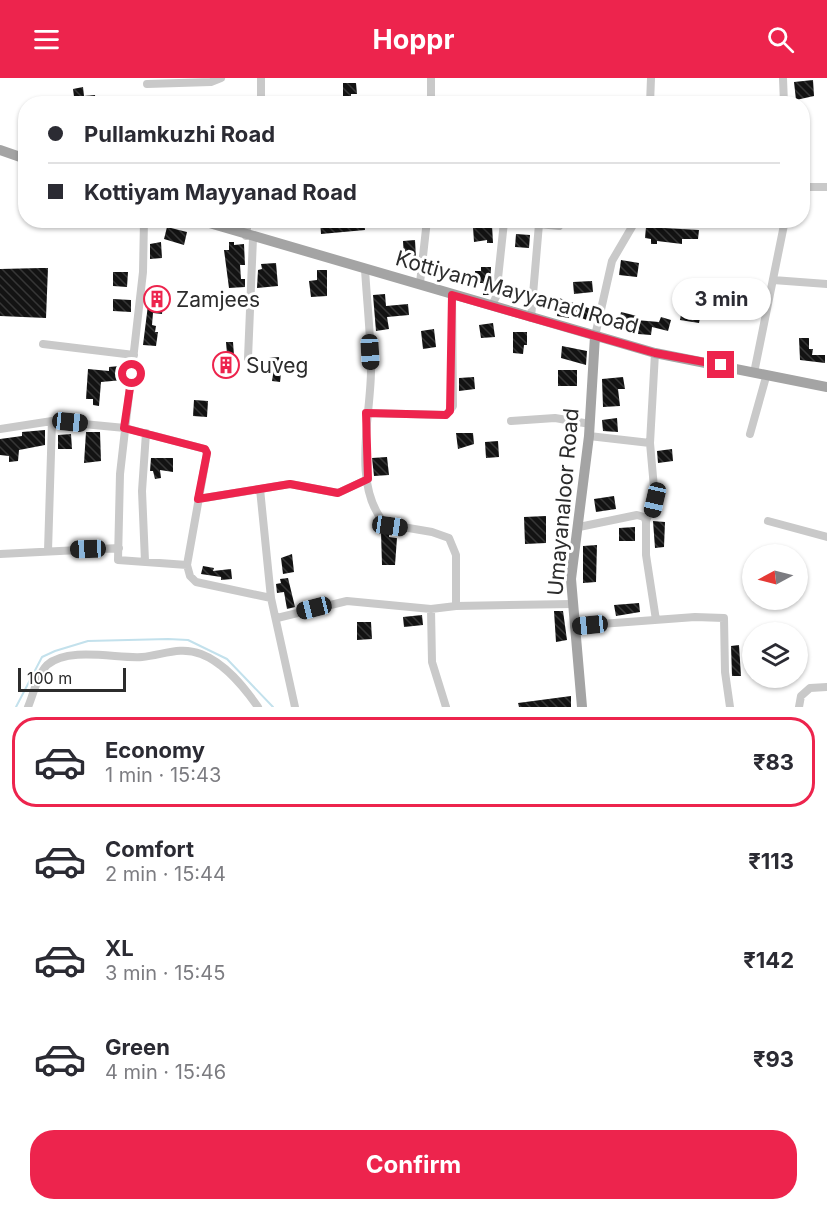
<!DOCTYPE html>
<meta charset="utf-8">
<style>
body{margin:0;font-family:Inter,sans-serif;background:#f7f7f7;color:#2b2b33;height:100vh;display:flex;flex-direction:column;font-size:22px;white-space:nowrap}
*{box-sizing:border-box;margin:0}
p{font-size:20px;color:#7c7c81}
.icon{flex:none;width:33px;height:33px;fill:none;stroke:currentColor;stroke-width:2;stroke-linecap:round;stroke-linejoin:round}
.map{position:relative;height:629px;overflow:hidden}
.panel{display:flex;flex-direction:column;background:#fff;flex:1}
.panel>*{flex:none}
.hud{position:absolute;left:18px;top:18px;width:792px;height:132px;border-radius:24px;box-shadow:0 2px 4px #0004;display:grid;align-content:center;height:132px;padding:0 30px;background:#fff}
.needle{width:39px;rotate:263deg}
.fabs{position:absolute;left:742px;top:466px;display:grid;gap:12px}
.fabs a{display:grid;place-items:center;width:66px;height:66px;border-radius:50%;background:#fff;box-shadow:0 2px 4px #0004;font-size:30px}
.scale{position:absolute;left:18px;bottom:15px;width:108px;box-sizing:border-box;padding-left:6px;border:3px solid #2c2c2c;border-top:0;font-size:16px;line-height:21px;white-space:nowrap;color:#2c2c2c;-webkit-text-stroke:4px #fff;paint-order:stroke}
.end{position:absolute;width:27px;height:27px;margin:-14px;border:8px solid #ed244d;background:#fff;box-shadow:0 0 0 3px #fff}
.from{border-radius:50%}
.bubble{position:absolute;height:42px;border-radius:21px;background:#fff;box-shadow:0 2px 4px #0004;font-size:20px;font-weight:700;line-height:42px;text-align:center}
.car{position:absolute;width:18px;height:36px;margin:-18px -9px;border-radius:8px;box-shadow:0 0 4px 2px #0007;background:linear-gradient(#222 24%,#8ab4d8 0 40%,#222 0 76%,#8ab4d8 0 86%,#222 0)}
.hud b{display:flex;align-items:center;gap:21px;height:57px;font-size:22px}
.hud b+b{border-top:2px solid #e1e1e2}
.hud i{width:15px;height:15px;background:#2b2b33}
ul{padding:10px 0 0;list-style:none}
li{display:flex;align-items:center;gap:18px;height:90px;margin:0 12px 9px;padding:0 18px;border:3px solid transparent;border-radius:24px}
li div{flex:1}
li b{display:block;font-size:22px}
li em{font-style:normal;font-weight:700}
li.active{border-color:#ed244d}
li>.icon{width:54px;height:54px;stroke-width:1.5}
.button{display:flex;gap:12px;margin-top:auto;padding:12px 30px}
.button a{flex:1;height:69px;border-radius:24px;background:#ed244d;color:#fff;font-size:24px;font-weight:700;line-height:69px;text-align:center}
header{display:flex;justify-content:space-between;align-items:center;height:78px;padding:0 30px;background:#ed244d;color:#fff;font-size:27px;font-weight:700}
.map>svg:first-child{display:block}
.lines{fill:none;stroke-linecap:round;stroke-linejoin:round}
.stream{stroke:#c3e1ec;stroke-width:2}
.building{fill:url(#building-back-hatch)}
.minor{stroke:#c9c9c9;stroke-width:8}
.major{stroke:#a4a4a4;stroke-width:10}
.route{stroke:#ed244d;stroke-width:8}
.labels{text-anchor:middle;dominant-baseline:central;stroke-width:6;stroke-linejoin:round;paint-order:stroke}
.street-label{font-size:21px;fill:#2c2c2c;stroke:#fff}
.poi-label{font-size:21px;fill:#2c2c2c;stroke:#fff;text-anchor:start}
</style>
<header><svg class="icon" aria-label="menu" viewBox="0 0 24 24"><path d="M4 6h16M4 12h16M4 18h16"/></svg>Hoppr<svg class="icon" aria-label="search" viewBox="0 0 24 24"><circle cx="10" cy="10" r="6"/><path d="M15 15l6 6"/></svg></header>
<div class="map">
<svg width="827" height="629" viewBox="0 0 827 629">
<defs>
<pattern id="building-back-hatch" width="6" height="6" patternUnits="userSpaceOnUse" patternTransform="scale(1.5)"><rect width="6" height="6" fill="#131313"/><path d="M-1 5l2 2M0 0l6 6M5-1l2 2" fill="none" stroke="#363636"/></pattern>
</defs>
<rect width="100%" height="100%" fill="#fff"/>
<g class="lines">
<path class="stream" d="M16 629 42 579 55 573 88 563 168 561 188 562 227 581 273 629"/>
</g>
<path class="building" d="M813 2 814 18 796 22 794 4Z
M343 5H356L357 16H351V22H343Z
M83 9 84 18 95 17 96 26H75L73 11Z
M320 142H334L335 145 364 142 365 152 321 156Z
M492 147 493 165H487V162L474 164 473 149Z
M167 149 187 154 184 167 164 161Z
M646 149 699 152 698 161H682V166L657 163V166H651V161L645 160Z
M516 156 530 157 529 170 515 169Z
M415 162 416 180H404L403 163Z
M161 164 162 180 150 181V166Z
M229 164H234V167L244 166 245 187H240L241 201H245V209L229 210 224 172H229Z
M621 182 639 185 637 199 619 197Z
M276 185 278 208 257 210 258 192 262 191 261 186Z
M481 189H491L490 217H483V205H480V200H475V193H481Z
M41 190H48L46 240 0 238V191Z
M317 192H327V218L311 219 309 203 317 202Z
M113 194H128L127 209 113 208Z
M592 203 593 214 574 216 573 204Z
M686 206 698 208 695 222 690 221 689 232 701 235 699 245 680 242Z
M154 213H162V217H164L162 236 153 235 152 247 156 248 155 254H158L156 268 143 267 148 227Z
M385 216 386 228 408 226 409 237 387 239 389 251 376 253 373 217Z
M559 220 591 231 587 242 569 236V240L557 238Z
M113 221 131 222V234L113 233Z
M621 234 637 238 636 242 659 244 661 239 671 242 668 253 652 249 651 257 638 256 639 250 619 245Z
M493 245 495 259 481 260 479 247Z
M434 251 436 269 423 271 421 253Z
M513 254H527V267H524L523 276 513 275Z
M799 260H809V271H813L812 277H825V285L800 282Z
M226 264H233L235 291H218V276H227Z
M562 268 587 273 586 287 561 280Z
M279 279 281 296 280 304 272 303 274 290 270 291 269 280Z
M120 288 123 302 101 304 99 328 93 327V321H86L88 291 109 293V289Z
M558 292H577V308H558Z
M474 299 475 311 459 313V300Z
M623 299 625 311H618L620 328 603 329 602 301Z
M194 322 208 323 207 339 193 338Z
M617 340 618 354 603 353 602 342Z
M45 352V367L19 372 18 383 9 384V378L0 377V361L22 358V354Z
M86 354H100L101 383 84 385Z
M456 355H473L474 366 458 371Z
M71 356 72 371H58V357Z
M498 363 499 379 486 380 485 364Z
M672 371 673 383 658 385 657 373Z
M387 379 389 397 374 398 372 380Z
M151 380H173V394L160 392 161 400 155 401 153 393H150Z
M614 418 616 431 596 434 594 421Z
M546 438V465L525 466 524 439Z
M653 443 665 444 664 469 655 470Z
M635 449V463H619V450Z
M381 454H389V459L397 460 395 487H382Z
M597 467 596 504 583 505V468Z
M292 476 294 494 283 496 281 480Z
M203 488 214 490 213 493 231 491 232 501 221 502V499L201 496Z
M288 500 295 529 287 531 284 514 277 515 276 506 281 505 280 501Z
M639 525 640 534 616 538 614 527Z
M554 533H563L567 562 556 564Z
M422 537 423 547 404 549 403 539Z
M357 544H371L372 561 357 562Z
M739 567 741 598H732L731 568Z
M571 618V629H519L518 625Z"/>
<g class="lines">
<path class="minor" d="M783 0 784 26
M147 6 211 4 221 0
M261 26V0
M431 26V0
M650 26 651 0
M802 109H827
M144 142 143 194 120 396 118 482 187 487
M246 158 248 142
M365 191C367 225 371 259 371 292 371 338 351 407 385 446L432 454 449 460 456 477V528
M773 202 827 206
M420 205 427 142
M492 227 496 219 504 144
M531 240 539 146 559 148 560 142
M595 258 612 183 636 142
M43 266 134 277
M655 275 650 365 655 421 646 443V477L656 542
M248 280 253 160
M754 295 785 142
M366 335 446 337 453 328 452 217
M511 343 555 340 590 346
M0 351 52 343 125 350 205 371 207 375 187 487 190 498 196 504 271 520
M750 356 766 299
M589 358 650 365
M260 411 290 406 338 415 368 401
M198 421 260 411 271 520 295 629
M768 443 827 459
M579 449 637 437 644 439 646 443
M48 473 52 343
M0 476 119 470
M145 483 142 413 146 355
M431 531 432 584 446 629
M277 540 347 523 431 531 456 528 573 526
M574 548 695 539 724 540 725 594 730 629
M28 629C33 617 38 596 47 587 69 568 118 581 142 579 163 577 180 568 201 576 225 585 244 609 258 629
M799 629 801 618 810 610 827 609"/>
<path class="major" d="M0 72 26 81
M199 142 655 275 827 309
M582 629 571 501 589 358 595 258"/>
</g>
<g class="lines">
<path class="route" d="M132 296 124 350 205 371 207 375 198 421 290 406 338 415 368 401 366 335 446 337 450 333 452 217 655 275 721 287"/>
</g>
<defs>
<symbol id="building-ring" viewBox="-11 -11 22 22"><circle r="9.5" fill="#fff" stroke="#ed244d" stroke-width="1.5"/><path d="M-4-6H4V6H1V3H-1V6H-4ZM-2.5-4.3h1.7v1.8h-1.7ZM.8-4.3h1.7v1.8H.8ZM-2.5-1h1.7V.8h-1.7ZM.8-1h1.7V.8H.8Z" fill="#ed244d"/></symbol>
</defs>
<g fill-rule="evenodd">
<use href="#building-ring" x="142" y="206" width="30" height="30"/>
<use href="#building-ring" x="211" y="272" width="30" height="30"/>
</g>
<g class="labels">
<g class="street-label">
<text transform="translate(517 214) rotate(16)">Kottiyam Mayyanad Road</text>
<text transform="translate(563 424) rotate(-85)">Umayanaloor Road</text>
</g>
<g class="poi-label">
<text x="176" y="221">Zamjees</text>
<text x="246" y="287">Suveg</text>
</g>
</g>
</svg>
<div class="fabs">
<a><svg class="needle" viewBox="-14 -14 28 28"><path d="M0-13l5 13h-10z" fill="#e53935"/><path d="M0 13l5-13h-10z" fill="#7c7c81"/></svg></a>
<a><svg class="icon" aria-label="layers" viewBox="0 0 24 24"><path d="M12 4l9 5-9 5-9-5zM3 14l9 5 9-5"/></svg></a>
</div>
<div class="scale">100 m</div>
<i class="end from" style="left:132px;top:296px"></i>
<i class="end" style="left:721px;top:287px"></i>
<div class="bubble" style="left:672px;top:200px;width:99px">3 min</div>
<i class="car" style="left:370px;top:274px;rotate:177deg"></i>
<i class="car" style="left:70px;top:344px;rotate:96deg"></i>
<i class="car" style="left:655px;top:422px;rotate:193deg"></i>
<i class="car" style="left:390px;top:448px;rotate:98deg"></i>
<i class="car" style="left:88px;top:471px;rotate:268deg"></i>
<i class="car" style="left:314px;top:530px;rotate:256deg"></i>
<i class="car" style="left:590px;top:547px;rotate:264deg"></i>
<div class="hud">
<b><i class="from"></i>Pullamkuzhi Road</b>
<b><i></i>Kottiyam Mayyanad Road</b>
</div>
</div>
<section class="panel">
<ul>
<li class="active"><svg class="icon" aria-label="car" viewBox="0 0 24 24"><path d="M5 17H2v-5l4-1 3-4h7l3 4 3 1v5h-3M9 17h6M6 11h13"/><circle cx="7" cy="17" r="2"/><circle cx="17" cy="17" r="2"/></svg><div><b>Economy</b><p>1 min · 15:43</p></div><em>₹83</em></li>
<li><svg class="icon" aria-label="car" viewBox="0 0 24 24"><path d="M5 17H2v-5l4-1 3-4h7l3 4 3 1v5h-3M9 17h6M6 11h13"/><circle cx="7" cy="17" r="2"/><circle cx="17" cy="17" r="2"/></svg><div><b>Comfort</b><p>2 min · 15:44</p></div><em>₹113</em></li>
<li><svg class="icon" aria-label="car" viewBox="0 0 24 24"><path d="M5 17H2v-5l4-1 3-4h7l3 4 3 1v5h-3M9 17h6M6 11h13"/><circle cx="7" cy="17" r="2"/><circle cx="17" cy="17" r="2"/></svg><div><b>XL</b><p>3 min · 15:45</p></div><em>₹142</em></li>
<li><svg class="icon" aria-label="car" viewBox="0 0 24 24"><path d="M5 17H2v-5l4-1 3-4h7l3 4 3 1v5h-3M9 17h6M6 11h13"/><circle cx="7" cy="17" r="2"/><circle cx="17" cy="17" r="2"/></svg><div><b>Green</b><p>4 min · 15:46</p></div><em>₹93</em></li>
</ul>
<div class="button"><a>Confirm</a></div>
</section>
